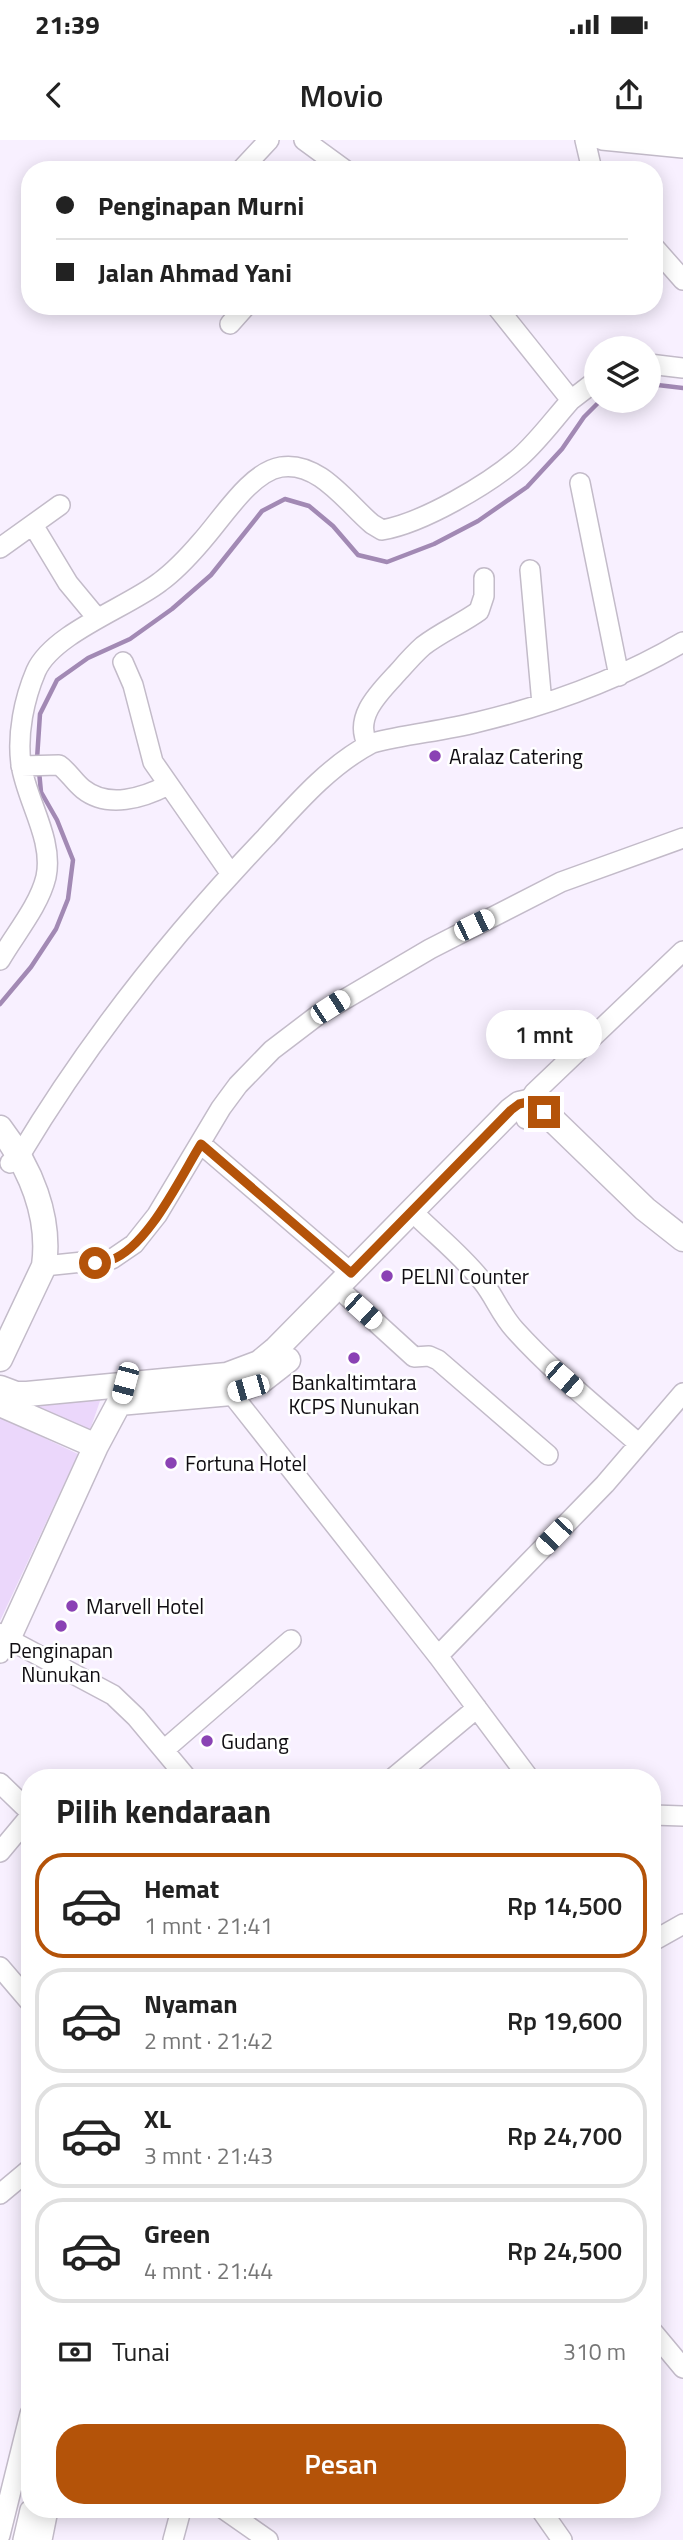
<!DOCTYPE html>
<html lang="id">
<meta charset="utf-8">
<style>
body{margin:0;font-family:"Titillium Web",sans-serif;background:#f6f6f6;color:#222;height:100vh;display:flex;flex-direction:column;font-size:26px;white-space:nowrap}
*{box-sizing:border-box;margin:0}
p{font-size:23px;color:#767676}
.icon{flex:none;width:38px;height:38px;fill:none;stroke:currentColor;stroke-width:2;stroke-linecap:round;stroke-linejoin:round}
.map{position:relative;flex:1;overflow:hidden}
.side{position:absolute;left:21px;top:1629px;width:640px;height:749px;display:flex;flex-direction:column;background:#fff;border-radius:28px;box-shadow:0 4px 18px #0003}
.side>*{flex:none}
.guide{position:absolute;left:21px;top:21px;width:642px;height:154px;border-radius:28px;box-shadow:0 4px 18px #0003;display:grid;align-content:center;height:154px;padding:0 35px;background:#fff}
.controls{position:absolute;left:584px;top:196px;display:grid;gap:14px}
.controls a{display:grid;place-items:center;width:77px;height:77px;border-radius:50%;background:#fff;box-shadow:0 4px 18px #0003;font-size:35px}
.end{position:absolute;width:32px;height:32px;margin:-16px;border:9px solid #b45309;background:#fff;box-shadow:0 0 0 4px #fff}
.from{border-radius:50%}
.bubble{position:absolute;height:49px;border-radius:24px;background:#fff;box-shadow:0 4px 18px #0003;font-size:23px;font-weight:600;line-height:49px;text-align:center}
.car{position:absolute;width:21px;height:42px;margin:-21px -10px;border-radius:9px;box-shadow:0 0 5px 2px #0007;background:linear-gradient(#fff 24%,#345 0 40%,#fff 0 76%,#345 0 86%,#fff 0)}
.guide b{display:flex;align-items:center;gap:24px;height:66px;font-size:26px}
.guide b+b{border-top:2px solid #e0e0e0}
.guide i{width:18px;height:18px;background:#222}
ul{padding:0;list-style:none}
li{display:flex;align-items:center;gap:21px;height:105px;margin:0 14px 10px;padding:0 21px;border:4px solid #e0e0e0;border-radius:28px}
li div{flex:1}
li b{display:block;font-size:26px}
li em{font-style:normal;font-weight:600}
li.on{border-color:#b45309}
li>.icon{width:63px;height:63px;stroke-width:1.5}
h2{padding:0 35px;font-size:32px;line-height:84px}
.pay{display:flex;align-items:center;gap:18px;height:77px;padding:0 35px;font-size:26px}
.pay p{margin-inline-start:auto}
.cta{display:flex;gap:14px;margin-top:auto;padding:14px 35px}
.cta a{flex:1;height:80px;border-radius:28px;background:#b45309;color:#fff;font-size:28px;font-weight:600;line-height:80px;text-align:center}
.status{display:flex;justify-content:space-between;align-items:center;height:49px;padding:0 35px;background:#fff;direction:ltr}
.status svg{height:19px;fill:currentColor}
header{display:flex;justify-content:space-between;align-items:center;height:91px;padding:0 35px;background:#fff;font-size:32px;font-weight:600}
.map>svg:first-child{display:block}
.park{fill:#ebd7fb}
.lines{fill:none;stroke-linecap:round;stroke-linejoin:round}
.stream{stroke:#a289b4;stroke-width:4.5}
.minor-casing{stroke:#c3bbc9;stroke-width:22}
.major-casing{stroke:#c3bbc9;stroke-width:27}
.minor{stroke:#fff;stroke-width:19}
.major{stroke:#fff;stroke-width:24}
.route{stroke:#b45309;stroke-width:9}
.poi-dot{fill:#8a42b4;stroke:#fff;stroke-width:2.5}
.labels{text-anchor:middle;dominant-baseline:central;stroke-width:5;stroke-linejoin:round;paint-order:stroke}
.poi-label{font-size:21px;fill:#100d12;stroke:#fff;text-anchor:start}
</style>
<div class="status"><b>21:39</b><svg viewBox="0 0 49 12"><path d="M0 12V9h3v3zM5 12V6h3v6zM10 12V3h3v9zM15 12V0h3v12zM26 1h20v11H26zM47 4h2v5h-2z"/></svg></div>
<header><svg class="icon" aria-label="back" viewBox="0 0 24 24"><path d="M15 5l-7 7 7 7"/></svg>Movio<svg class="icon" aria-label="share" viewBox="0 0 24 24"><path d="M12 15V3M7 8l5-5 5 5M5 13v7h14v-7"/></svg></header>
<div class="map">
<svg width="683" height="2400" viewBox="0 0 683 2400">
<rect width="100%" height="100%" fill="#f8f0ff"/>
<path class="park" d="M101 1258 90 1290 24 1261Z
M0 1277 78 1314 0 1481Z"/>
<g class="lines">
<path class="stream" d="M649 244 683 248
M37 619 40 574 57 540 88 518 130 499 172 469 211 435 262 371 285 359 309 366 333 386 358 415 387 422 434 404 478 381 527 347 562 309 584 277 600 261
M0 864 31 827 56 789 68 759 73 720 57 680 41 652 39 631"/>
<defs>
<path id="minor" d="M304 0 345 30
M585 0 592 30
M602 0 683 8
M241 30 269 0
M654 107 683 140
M230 184 246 166
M649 224 683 228
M571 260 597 240
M580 343 619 536
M33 385 68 443 97 478
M0 408 60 365
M530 430 542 564
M123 522 133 545 153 622 231 734
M368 605C352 576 382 550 400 530 407 522 415 513 423 506 441 492 461 484 479 471L484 456V438
M21 626 59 625C68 631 74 642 83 649 108 669 143 658 168 645
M0 820C15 794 39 766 46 737 54 699 26 660 21 624 17 594 24 559 36 531 53 493 128 467 160 442 175 431 189 416 201 402 222 379 250 332 281 327 319 321 347 363 372 384L382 390C423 383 489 344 520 317 539 300 554 279 571 260L496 166
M526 979 528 962 534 953 683 811
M201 1004 351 1133
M10 1023 20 1015C89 900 173 794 266 697 298 662 330 625 372 603 407 594 443 591 478 582 549 565 620 539 683 502
M421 1080C442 1100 464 1118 482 1141 495 1157 501 1175 515 1190 553 1232 597 1267 639 1304
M44 1126 112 1119 134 1104 157 1075 221 968 238 945 272 910 318 875 430 809 561 742 683 698
M347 1156 414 1217 429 1216 438 1220 548 1315
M231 1253 438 1516 529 1638
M0 1513 8 1499 113 1555 136 1577 187 1638
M438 1516 605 1344 683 1253
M164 1610 291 1500
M393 1638 477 1568
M0 1643 30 1672
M653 1675 683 1676
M0 1712 30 1676
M653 1801 683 1784
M0 1827 30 1862
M0 2054 30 2029
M653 2192 683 2228
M225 2370 268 2400
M541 2370 562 2400
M0 2395 30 2274
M23 2400 30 2370
M42 2400 48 2370
M173 2400 181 2370"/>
<path id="major" d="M0 988C30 1027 51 1076 44 1126L0 1219
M0 1248 16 1254H27L227 1235 259 1223 276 1209 511 970 519 964 528 962 554 981 645 1069 683 1099
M119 1263 231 1253 261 1241 288 1220
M0 1264 96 1306
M0 1496 8 1499 96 1306 119 1263 124 1247"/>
</defs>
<use href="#minor" class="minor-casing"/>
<use href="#major" class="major-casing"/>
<use href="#minor" class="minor"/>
<use href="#major" class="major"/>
</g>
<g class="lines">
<path class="route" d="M95 1123C100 1122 106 1121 111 1120 148 1107 181 1036 201 1004L351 1133 511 970 519 964 528 962 544 972"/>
</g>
<g class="poi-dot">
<circle cx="435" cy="616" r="7"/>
<circle cx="387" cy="1136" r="7"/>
<circle cx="354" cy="1218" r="7"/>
<circle cx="171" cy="1323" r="7"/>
<circle cx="72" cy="1466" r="7"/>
<circle cx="61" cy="1486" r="7"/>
<circle cx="207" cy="1601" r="7"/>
</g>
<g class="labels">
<g class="poi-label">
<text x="449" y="616">Aralaz Catering</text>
<text x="401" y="1136">PELNI Counter</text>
<text x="354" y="1242" text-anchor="middle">Bankaltimtara<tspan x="354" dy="24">KCPS Nunukan</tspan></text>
<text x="185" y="1323">Fortuna Hotel</text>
<text x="86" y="1466">Marvell Hotel</text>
<text x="61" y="1510" text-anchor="middle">Penginapan<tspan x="61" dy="24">Nunukan</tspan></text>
<text x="221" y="1601">Gudang</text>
</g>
</g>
</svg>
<div class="controls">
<a><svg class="icon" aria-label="layers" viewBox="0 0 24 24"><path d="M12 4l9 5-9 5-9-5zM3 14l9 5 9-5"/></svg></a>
</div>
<i class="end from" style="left:95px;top:1123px"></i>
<i class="end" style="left:544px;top:972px"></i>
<div class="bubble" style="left:486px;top:870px;width:116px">1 mnt</div>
<i class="car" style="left:474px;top:785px;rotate:64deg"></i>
<i class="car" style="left:330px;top:867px;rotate:57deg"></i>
<i class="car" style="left:363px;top:1171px;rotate:132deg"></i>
<i class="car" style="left:564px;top:1239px;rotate:131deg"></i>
<i class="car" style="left:125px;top:1243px;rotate:195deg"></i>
<i class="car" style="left:248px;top:1248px;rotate:254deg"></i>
<i class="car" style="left:554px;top:1396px;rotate:224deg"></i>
<div class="guide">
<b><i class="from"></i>Penginapan Murni</b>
<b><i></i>Jalan Ahmad Yani</b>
</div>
<section class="side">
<h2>Pilih kendaraan</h2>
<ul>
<li class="on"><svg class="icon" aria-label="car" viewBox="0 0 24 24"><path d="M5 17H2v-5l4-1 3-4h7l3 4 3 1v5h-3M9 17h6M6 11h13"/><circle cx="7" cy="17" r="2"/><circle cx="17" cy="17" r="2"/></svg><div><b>Hemat</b><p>1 mnt · 21:41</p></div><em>Rp 14,500</em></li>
<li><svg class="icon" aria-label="car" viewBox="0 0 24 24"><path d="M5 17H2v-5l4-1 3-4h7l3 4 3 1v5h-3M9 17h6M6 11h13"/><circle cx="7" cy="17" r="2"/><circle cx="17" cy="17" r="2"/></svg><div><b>Nyaman</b><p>2 mnt · 21:42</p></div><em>Rp 19,600</em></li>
<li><svg class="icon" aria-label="car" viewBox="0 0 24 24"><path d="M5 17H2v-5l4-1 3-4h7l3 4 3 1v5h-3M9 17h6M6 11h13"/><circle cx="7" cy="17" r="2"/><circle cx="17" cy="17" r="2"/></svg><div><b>XL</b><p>3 mnt · 21:43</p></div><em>Rp 24,700</em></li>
<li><svg class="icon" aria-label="car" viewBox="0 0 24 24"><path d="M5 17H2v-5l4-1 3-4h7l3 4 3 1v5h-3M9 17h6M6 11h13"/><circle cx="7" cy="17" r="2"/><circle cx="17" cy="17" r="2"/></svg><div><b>Green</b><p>4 mnt · 21:44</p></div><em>Rp 24,500</em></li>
</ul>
<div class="pay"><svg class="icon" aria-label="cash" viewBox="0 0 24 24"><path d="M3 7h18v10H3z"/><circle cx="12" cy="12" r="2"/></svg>Tunai<p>310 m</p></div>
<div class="cta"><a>Pesan</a></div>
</section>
</div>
